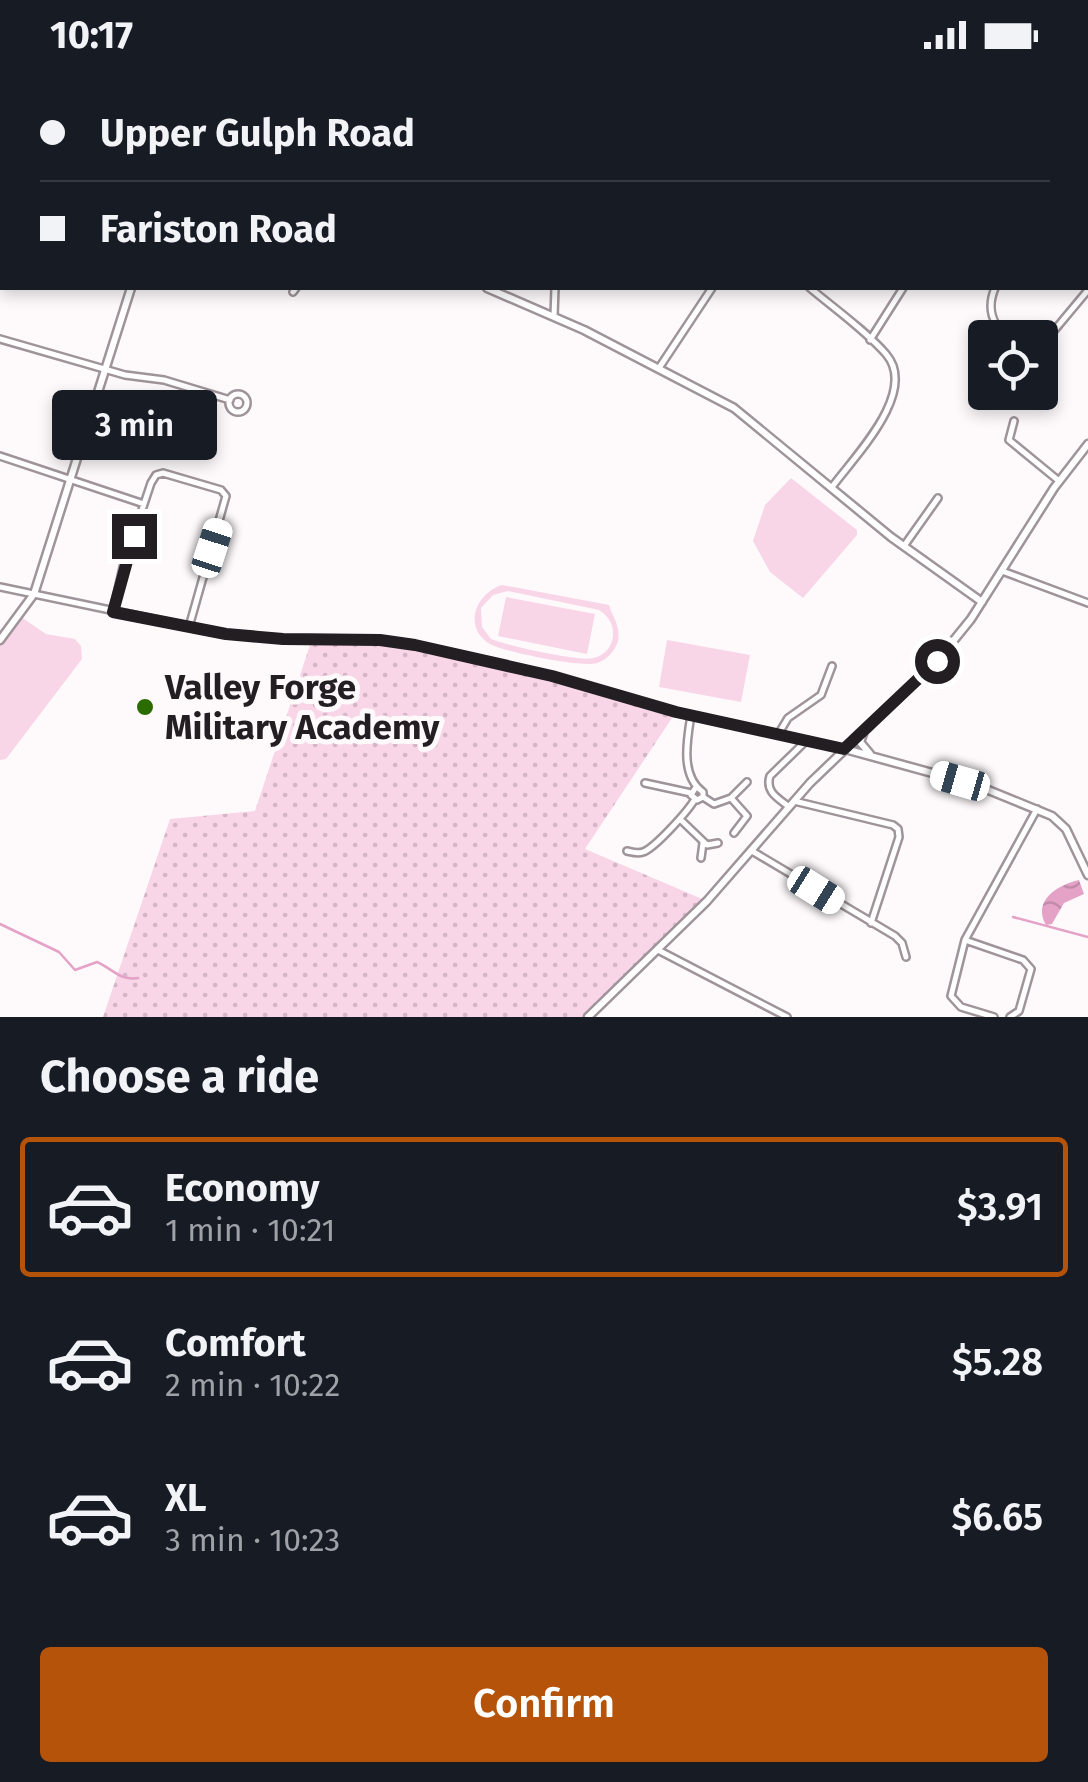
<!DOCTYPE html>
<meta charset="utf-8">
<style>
body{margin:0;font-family:"Fira Sans",sans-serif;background:#20242c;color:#f1f3f6;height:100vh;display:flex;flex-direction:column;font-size:38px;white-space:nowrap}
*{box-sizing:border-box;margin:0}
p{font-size:32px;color:#9ea1a6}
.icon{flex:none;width:55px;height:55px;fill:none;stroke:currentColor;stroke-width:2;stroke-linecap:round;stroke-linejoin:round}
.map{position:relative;height:947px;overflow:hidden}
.details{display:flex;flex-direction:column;background:#171b24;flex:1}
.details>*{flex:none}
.guide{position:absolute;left:0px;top:0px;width:1090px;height:220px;box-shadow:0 5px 15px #0003;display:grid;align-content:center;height:220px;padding:0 40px;background:#171b24}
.controls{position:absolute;left:968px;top:250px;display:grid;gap:20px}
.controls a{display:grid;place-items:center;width:90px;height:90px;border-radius:10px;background:#171b24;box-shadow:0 5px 15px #0003;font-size:50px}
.end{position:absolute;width:45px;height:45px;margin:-22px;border:12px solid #221e21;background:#fff;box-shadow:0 0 0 5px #fff}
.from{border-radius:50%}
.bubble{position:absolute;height:70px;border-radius:10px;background:#171b24;box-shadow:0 5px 15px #0003;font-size:32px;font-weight:600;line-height:70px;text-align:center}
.car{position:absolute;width:30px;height:60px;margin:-30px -15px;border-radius:12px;box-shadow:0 0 8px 2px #0007;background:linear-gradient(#fff 24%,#345 0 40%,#fff 0 76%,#345 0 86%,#fff 0)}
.guide b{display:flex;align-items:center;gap:35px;height:95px;font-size:38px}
.guide b+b{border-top:2px solid #363941}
.guide i{width:25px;height:25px;background:#f1f3f6}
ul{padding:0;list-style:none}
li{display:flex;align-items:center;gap:30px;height:140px;margin:0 20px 15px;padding:0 20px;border:5px solid transparent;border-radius:10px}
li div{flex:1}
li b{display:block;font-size:38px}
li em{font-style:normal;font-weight:600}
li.selected{border-color:#b45309}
li>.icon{width:90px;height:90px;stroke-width:1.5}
h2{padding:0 40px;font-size:45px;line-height:120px}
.action{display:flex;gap:20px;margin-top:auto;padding:20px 40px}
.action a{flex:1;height:115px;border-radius:10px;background:#b45309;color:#fff;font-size:40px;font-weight:600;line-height:115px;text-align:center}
.status{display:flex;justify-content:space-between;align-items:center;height:70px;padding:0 50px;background:#171b24;direction:ltr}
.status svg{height:28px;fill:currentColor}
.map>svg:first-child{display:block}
.grass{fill:url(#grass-dots)}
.garden{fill:#f9d5e8;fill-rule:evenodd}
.water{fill:url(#water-waves)}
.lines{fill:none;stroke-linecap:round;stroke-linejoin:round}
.stream{stroke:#e4a2c7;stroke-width:2.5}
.minor-casing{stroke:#9e949a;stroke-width:10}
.tertiary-casing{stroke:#9e949a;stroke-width:11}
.minor{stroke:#fff;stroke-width:5}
.tertiary{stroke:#fff;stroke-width:6}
.route{stroke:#221e21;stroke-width:12}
.poi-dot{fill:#2b6c00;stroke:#fefafc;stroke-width:4}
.labels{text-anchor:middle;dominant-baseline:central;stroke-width:10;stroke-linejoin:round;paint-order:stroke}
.poi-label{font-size:35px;font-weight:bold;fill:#221e21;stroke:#fefafc;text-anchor:start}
</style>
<div class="status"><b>10:17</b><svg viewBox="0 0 49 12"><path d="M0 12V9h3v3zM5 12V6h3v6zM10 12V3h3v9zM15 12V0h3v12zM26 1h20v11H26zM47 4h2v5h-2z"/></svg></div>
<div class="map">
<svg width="1088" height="947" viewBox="0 0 1088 947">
<defs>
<pattern id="grass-dots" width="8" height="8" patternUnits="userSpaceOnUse" patternTransform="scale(2.5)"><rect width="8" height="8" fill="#f9d5e8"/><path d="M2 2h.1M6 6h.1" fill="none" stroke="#d5b6c7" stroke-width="1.8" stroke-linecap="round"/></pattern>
<pattern id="water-waves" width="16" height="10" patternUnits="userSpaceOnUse" patternTransform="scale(2.5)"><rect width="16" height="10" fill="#e4a2c7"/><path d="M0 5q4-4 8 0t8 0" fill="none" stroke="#c38bab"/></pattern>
</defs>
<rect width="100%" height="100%" fill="#fefafc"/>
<path class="grass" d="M312 569 380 570 552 606 676 642 585 779 707 831 588 947H103L170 749 255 741Z"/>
<path class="garden" d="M791 408 857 460V465L803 528 770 502 753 471 765 435Z
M502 515 609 535C612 546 621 556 618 571 615 581 607 590 597 593 582 598 504 582 490 574 462 557 476 523 502 515ZM508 521 599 540C608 546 614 554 613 566 612 577 604 586 593 588 579 592 506 575 491 569L482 557 481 538 493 525Z
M506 527 595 544 587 584 498 566Z
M21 547 46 564 75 569 81 576 82 589 6 689 0 690V574Z
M667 570 750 585 741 632 659 617Z"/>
<path class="water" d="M1079 810 1084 824 1064 833 1052 854 1046 855C1032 830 1058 815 1079 810Z"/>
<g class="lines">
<path class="stream" d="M253 2 255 0
M0 72 2 74
M1013 847 1088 867
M0 854 59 882 75 900 97 892C113 899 120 911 138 908"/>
<defs>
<path id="minor" d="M620 0 625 2
M820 0 824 2
M964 0 966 2
M27 2 28 0
M640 2 642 0
M846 2 848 0
M940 2 941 0
M1033 2 1034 0
M0 86 2 79
M0 149 2 150
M810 218C835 239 865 260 886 284 919 322 854 387 832 417
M995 218C987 237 991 255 1009 268
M293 222 296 218
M554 246 555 218
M0 269 125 305 164 310 230 330
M870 270 903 218
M1040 270 1053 262 1088 220
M659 298 712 218
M229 333a9 9 0 1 1 18 0a9 9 0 1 1-18 0Z
M1014 351 1009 370 1059 411
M0 386 144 434
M904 476 938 428
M1002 501 1088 533
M0 517 225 564 283 569 380 570 415 575 552 606 676 642 845 679
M113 542 123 497 151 413 156 405 163 403 221 420 226 426 189 557
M691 645C687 670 680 706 703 722V727L697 730 691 725 696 717
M779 663 788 648 821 625 832 596
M645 713 691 723
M703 727 714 734 731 728 747 712
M731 728 747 746 734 763
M794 731 893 755 898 759 899 767 871 853
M789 737C778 728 765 722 770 706L807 670
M682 751 707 775 718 773
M627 781C632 782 637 784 643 782 655 778 688 741 695 729
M752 781 895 866 902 873 906 887
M701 788 703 773
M965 870 1037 739
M658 880 787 947
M994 947 961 937 951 926 965 870 1023 890 1031 899 1019 941 1010 947"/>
<path id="tertiary" d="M201 2V0
M0 21 2 22
M487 218 584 260 734 338 891 467 982 532
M0 570 34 524 131 218
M864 661 860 672 870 684
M845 679 976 715 1052 746 1066 759 1088 805
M588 947 707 831 810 713 937 591 971 549 1054 418 1088 374"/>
</defs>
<use href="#minor" class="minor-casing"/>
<use href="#tertiary" class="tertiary-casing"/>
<use href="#minor" class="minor"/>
<use href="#tertiary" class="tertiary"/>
</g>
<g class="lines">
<path class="route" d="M134 466 113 542 226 564 283 569 380 570 415 575 552 606 676 642 844 679 937 591"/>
</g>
<circle class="poi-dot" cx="145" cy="637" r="10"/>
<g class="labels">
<g class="poi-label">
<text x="165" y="617">Valley Forge<tspan x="165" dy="40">Military Academy</tspan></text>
</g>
</g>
</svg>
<div class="controls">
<a><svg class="icon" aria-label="locate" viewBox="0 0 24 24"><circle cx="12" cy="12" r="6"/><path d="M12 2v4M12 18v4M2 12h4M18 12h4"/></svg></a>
</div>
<i class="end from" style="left:937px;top:591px"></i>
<i class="end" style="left:134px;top:466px"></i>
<div class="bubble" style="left:52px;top:320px;width:165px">3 min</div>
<i class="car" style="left:212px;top:478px;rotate:18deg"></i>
<i class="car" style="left:960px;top:711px;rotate:286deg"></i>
<i class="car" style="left:816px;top:820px;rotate:122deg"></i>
<div class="guide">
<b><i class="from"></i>Upper Gulph Road</b>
<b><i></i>Fariston Road</b>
</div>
</div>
<section class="details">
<h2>Choose a ride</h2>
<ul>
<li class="selected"><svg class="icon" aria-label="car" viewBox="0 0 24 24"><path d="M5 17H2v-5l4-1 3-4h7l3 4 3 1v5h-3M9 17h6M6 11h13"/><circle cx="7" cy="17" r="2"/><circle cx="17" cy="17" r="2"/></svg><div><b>Economy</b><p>1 min · 10:21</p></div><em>$3.91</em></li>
<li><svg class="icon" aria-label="car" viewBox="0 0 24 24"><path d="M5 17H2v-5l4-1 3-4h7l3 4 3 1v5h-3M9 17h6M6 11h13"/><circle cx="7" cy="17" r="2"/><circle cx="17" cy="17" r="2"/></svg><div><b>Comfort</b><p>2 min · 10:22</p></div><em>$5.28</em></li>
<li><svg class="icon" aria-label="car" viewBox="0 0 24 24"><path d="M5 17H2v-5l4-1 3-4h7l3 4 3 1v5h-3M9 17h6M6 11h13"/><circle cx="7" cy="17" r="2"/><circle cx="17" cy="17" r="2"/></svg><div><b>XL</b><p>3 min · 10:23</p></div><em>$6.65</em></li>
</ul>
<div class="action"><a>Confirm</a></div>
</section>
